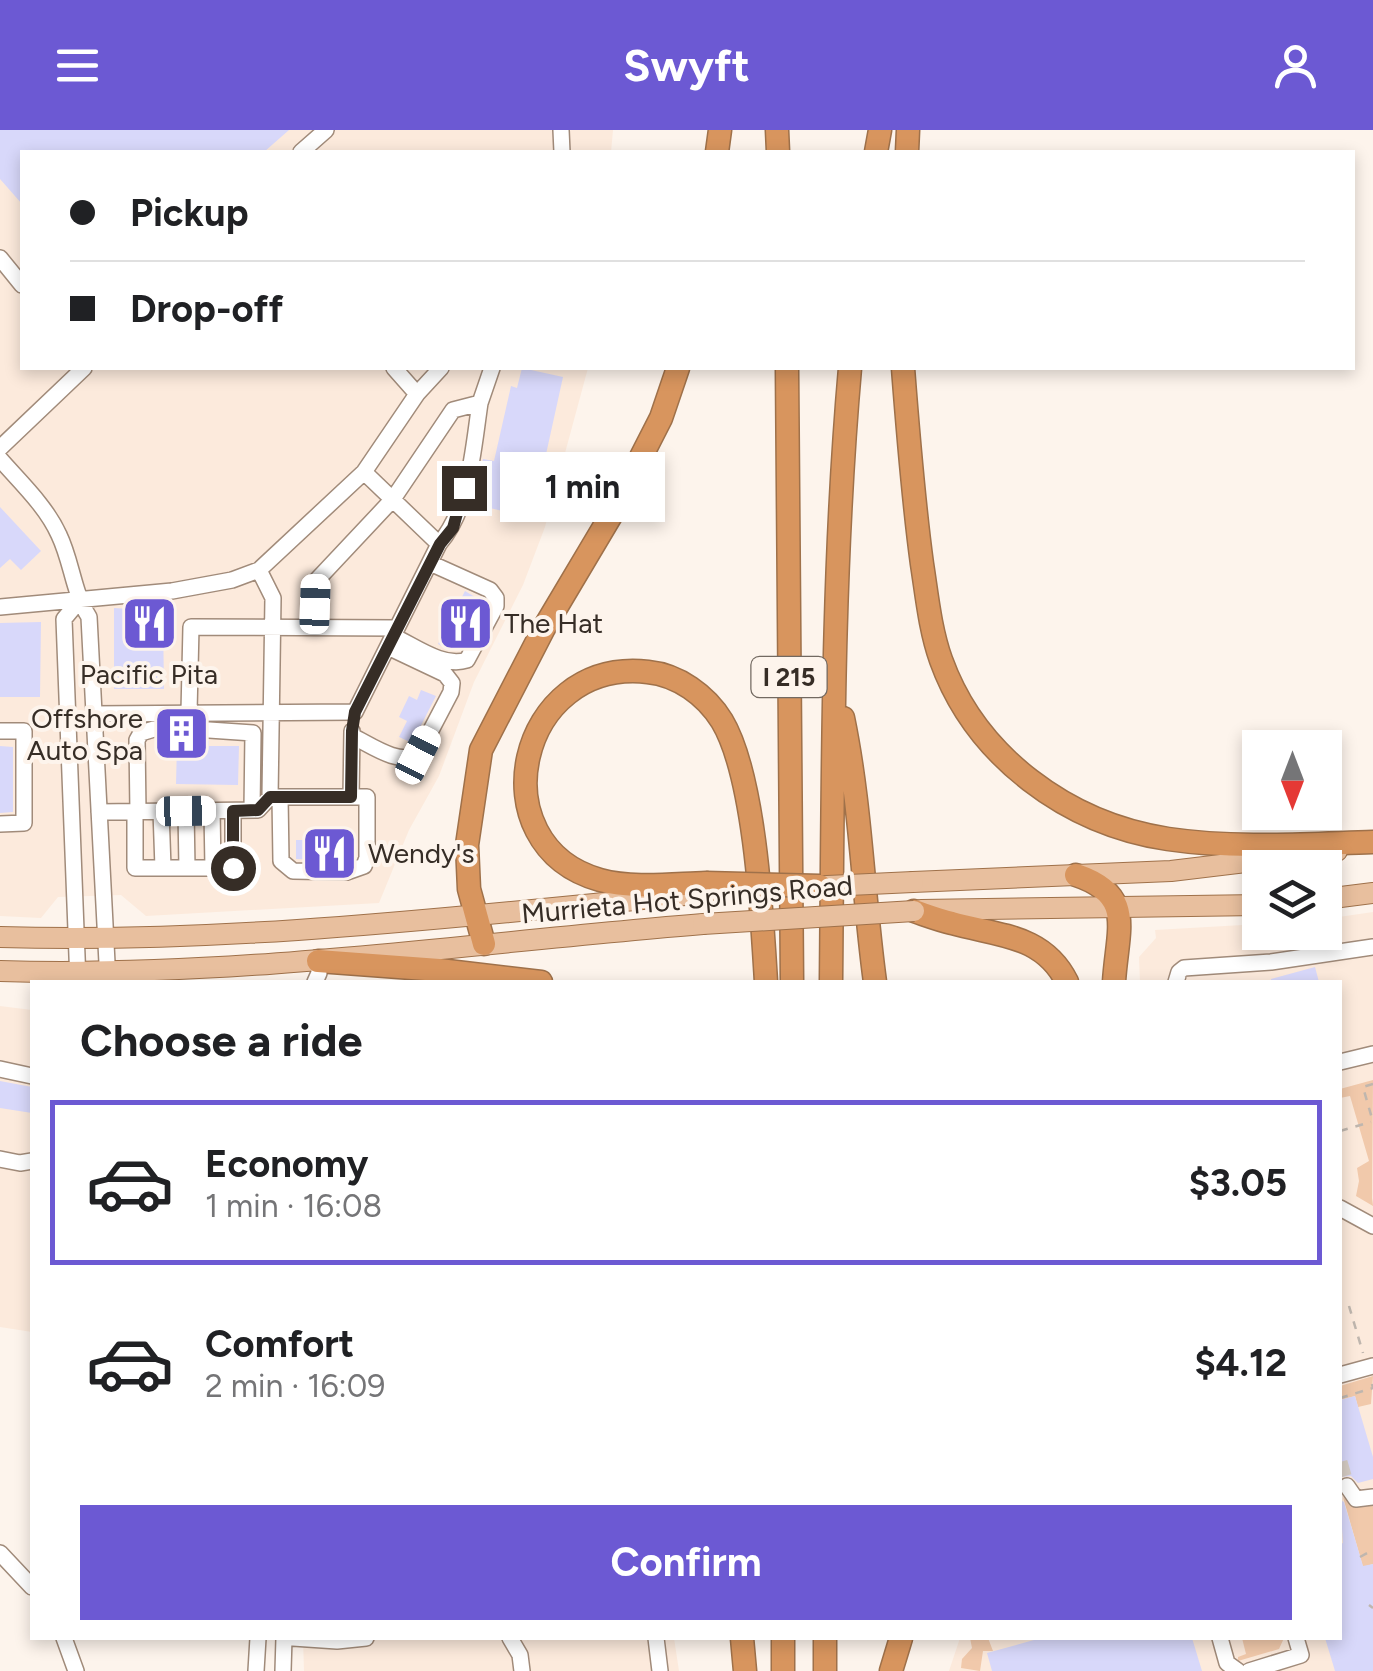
<!DOCTYPE html>
<meta charset="utf-8">
<style>
body{margin:0;font-family:Figtree,sans-serif;background:#f2f2f2;color:#202124;height:100vh;display:flex;flex-direction:column;font-size:38px;white-space:nowrap}
*{box-sizing:border-box;margin:0}
p{font-size:32px;color:#757577}
.icon{flex:none;width:55px;height:55px;fill:none;stroke:currentColor;stroke-width:2;stroke-linecap:round;stroke-linejoin:round}
.map{position:relative;flex:1;overflow:hidden}
.side{position:absolute;left:30px;top:850px;width:1312px;height:660px;display:flex;flex-direction:column;background:#fff;border-radius:0px;box-shadow:0 5px 15px #0003}
.side>*{flex:none}
.banner{position:absolute;left:20px;top:20px;width:1335px;height:220px;border-radius:0px;box-shadow:0 5px 15px #0003;display:grid;align-content:center;height:220px;padding:0 50px;background:#fff}
.needle{width:65px;rotate:180deg}
.buttons{position:absolute;left:1242px;top:600px;display:grid;gap:20px}
.buttons a{display:grid;place-items:center;width:100px;height:100px;border-radius:0px;background:#fff;box-shadow:0 5px 15px #0003;font-size:50px}
.end{position:absolute;width:45px;height:45px;margin:-22px;border:12px solid #362d26;background:#fff;box-shadow:0 0 0 5px #fff}
.from{border-radius:50%}
.bubble{position:absolute;height:70px;border-radius:0px;background:#fff;box-shadow:0 5px 15px #0003;font-size:32px;font-weight:700;line-height:70px;text-align:center}
.car{position:absolute;width:30px;height:60px;margin:-30px -15px;border-radius:12px;box-shadow:0 0 8px 2px #0007;background:linear-gradient(#fff 24%,#345 0 40%,#fff 0 76%,#345 0 86%,#fff 0)}
.banner b{display:flex;align-items:center;gap:35px;height:95px;font-size:38px}
.banner b+b{border-top:2px solid #e0e0e0}
.banner i{width:25px;height:25px;background:#202124}
ul{padding:0;list-style:none}
li{display:flex;align-items:center;gap:30px;height:165px;margin:0 20px 15px;padding:0 30px;border:5px solid transparent;border-radius:0px}
li div{flex:1}
li b{display:block;font-size:38px}
li em{font-style:normal;font-weight:700}
li.selected{border-color:#6c59d3}
li>.icon{width:90px;height:90px;stroke-width:1.5}
h2{padding:0 50px;font-size:45px;line-height:120px}
.button{display:flex;gap:20px;margin-top:auto;padding:20px 50px}
.button a{flex:1;height:115px;border-radius:0px;background:#6c59d3;color:#fff;font-size:40px;font-weight:700;line-height:115px;text-align:center}
header{display:flex;justify-content:space-between;align-items:center;height:130px;padding:0 50px;background:#6c59d3;color:#fff;font-size:45px;font-weight:700}
.map>svg:first-child{display:block}
.built{fill:#fceadc}
.green{fill:#f1c9ab}
.building{fill:#d8d8fa}
.lines{fill:none;stroke-linecap:round;stroke-linejoin:round}
.minor-tunnel{stroke:#d5ccc4;stroke-width:15;stroke-dasharray:15 8;stroke-linecap:butt}
.minor-casing{stroke:#a18b7a;stroke-width:18}
.major-casing{stroke:#9f714a;stroke-width:22}
.highway-casing{stroke:#9f714a;stroke-width:25}
.path{stroke:#bfb6ae;stroke-width:2.5;stroke-dasharray:8 8;stroke-linecap:butt}
.minor{stroke:#fff;stroke-width:15}
.major{stroke:#e8bf9e;stroke-width:20}
.highway{stroke:#d8955e;stroke-width:22}
.major-bridge-casing{stroke:#9f714a;stroke-width:22;stroke-linecap:butt}
.highway-bridge-casing{stroke:#9f714a;stroke-width:25;stroke-linecap:butt}
.major-bridge{stroke:#e8bf9e;stroke-width:20}
.highway-bridge{stroke:#d8955e;stroke-width:22}
.route{stroke:#362d26;stroke-width:12}
.labels{text-anchor:middle;dominant-baseline:central;stroke-width:8;stroke-linejoin:round;paint-order:stroke}
.shield{fill:#fdf4ec;stroke:#726961;stroke-width:2.5}
.shield-label{font-size:25px;font-weight:bold;fill:#362d26}
.poi-label{font-size:28px;fill:#362d26;stroke:#fdf4ec;text-anchor:start}
.street-label{font-size:28px;fill:#362d26;stroke:#fdf4ec}
</style>
<header><svg class="icon" aria-label="menu" viewBox="0 0 24 24"><path d="M4 6h16M4 12h16M4 18h16"/></svg>Swyft<svg class="icon" aria-label="person" viewBox="0 0 24 24"><circle cx="12" cy="8" r="4"/><path d="M4 21q1-7 8-7t8 7"/></svg></header>
<div class="map">
<svg width="1373" height="1541" viewBox="0 0 1373 1541">
<rect width="100%" height="100%" fill="#fdf4ec"/>
<path class="built" d="M0 0H613L611 22H22V238H588L545 397 523 455 474 552 439 646 409 700 379 773 146 786 121 765 58 767 41 788 0 786Z
M1373 782V1541H949L960 1508H1340V852H1140L1139 827 1156 808 1155 800 1260 794V802H1325V789Z
M0 876 32 880V1202L0 1197Z
M303 1508H674L679 1541H304Z"/>
<path class="green" d="M1373 950 1372 1068 1373 1076 1356 1066 1359 1051 1357 1038 1369 1031 1350 966 1340 968V959Z
M1373 1246 1371 1274 1358 1277 1355 1266 1340 1270V1256Z
M1343 1367 1355 1377 1373 1375V1434L1363 1437Z
M970 1508H988L993 1521H983L980 1541 961 1538 962 1529 972 1518Z
M1242 1508H1284L1279 1519 1238 1531V1527L1246 1524Z"/>
<path class="building" d="M0 0H289L264 22H22V74L0 49Z
M522 238 563 247 532 388 473 374 483 329 494 331 511 256 517 258Z
M0 377 41 421 21 440 10 429 0 438Z
M465 461 485 473 460 520 448 519 438 514Z
M152 474H159L168 481 163 488 164 559H114V478L146 480Z
M41 492 40 567H0V493Z
M421 560 436 566 412 613 399 607 407 591 399 587 409 566 417 570Z
M199 594V604L209 611V616H239L238 655 176 654 177 614H157V610L165 602 164 595Z
M0 616 13 617V682L0 683Z
M331 706H356L355 727 345 731 296 729V710H331Z
M1315 837 1319 852H1271V849Z
M0 951 32 957V983L0 978Z
M1355 1266 1373 1327V1349L1358 1353 1351 1346 1340 1347V1270Z
M1340 1370 1344 1372 1363 1436 1373 1434V1541H1335L1325 1508H1340V1414L1343 1413Z
M1041 1508H1192L1202 1541H992L987 1523Z"/>
<g class="lines">
<path class="minor-tunnel" d="M154 599 209 600
M1340 1332 1347 1356"/>
<defs>
<path id="minor" d="M561 0 562 22
M301 22 326 0
M0 128 22 155
M394 238 417 264
M0 318 84 238
M0 329C20 352 46 376 59 405 72 432 73 462 89 487L108 852
M439 414C470 378 473 319 480 273
M0 477 172 461 232 450 259 440 364 342 417 264 441 238
M314 497 316 451 393 369 453 280 480 273 492 238
M393 506C415 516 443 538 467 530L496 476V468L490 460 430 433
M189 582 191 497 397 498
M94 584 355 582 439 414 364 342
M209 600 253 603 252 680
M0 601H24V693L0 694
M352 606C371 615 397 635 418 625L451 562 452 553 445 544 388 517
M270 667H367V728L364 736 347 742 293 741 281 731 280 667
M351 667 352 601
M161 681 163 738
M186 681 187 738
M212 681 213 738
M99 682 258 680 270 667 273 468 259 440
M135 682V738H233V681
M138 682 137 610 141 603 154 599
M78 852 64 489 79 471
M315 852 319 843 318 831
M1176 852 1179 842 1184 838 1271 832 1373 817
M1340 932 1373 924
M0 939 32 946
M0 1029 20 1033 32 1031
M1340 1078 1373 1096
M1340 1245 1373 1236
M1347 1356 1356 1369 1373 1367
M0 1423 32 1457
M64 1508 76 1541
M293 1508 337 1511 366 1508
M510 1508 520 1525 522 1541
M656 1508 660 1541
M1220 1508 1227 1533 1238 1541
M256 1541 258 1508
M283 1541 284 1508
M1249 1541 1301 1525 1296 1508"/>
<path id="major" d="M913 752 1171 741 1337 721
M1325 769 1373 763
M921 780 1260 775
M0 807C236 814 472 785 706 763
M0 841C235 848 469 813 703 794"/>
<path id="highway" d="M777 0 778 22
M717 22 720 0
M876 22 880 0
M907 22 908 0
M787 238 792 852
M903 238C908 303 913 368 922 434 927 466 930 499 941 530 976 627 1068 694 1168 709 1236 719 1305 714 1373 712
M843 588C861 675 863 765 875 852
M1076 745C1136 765 1117 800 1114 852
M706 753C672 754 633 759 600 750 476 715 517 527 648 542 678 545 706 565 722 591 755 646 762 786 766 852
M914 781C926 785 939 790 952 793 998 806 1043 804 1067 852
M484 814 469 759 467 715 481 620 544 498 613 382 661 288 678 238
M318 831 439 840 541 852
M831 852C833 647 832 442 850 238
M742 1508 745 1541
M825 1508V1541
M783 1541V1508
M891 1541 901 1508"/>
</defs>
<use href="#minor" class="minor-casing"/>
<use href="#major" class="major-casing"/>
<use href="#highway" class="highway-casing"/>
<path class="path" d="M1373 954 1363 957 1373 992
M1340 1001 1371 992
M1349 1176 1363 1223
M1340 1268 1373 1258 1372 1254
M1360 1427 1373 1420
M1369 1475 1373 1478"/>
<use href="#minor" class="minor"/>
<use href="#major" class="major"/>
<use href="#highway" class="highway"/>
<defs>
<path id="major-bridge" d="M806 757 913 752
M703 794 914 781"/>
<path id="highway-bridge" d="M706 753 820 756"/>
</defs>
<use href="#major-bridge" class="major-bridge-casing"/>
<use href="#highway-bridge" class="highway-bridge-casing"/>
<use href="#major-bridge" class="major-bridge"/>
<use href="#highway-bridge" class="highway-bridge"/>
</g>
<g class="lines">
<path class="route" d="M233 738V681L258 680 270 667H351L352 601 355 582 440 414 453 398 464 358"/>
</g>
<defs>
<symbol id="restaurant-square" viewBox="-11 -11 22 22"><rect x="-9" y="-9" width="18" height="18" rx="4" fill="#6c59d3" stroke="#fdf4ec"/><path d="M-5-6h1v4h1v-4h1v4h1v-4h1v5L-1.5 .5V6h-2V.5L-5-1ZM5-6V6H3V1.5H1.5Q1.5-4 5-6Z" fill="#fff"/></symbol>
<symbol id="building-square" viewBox="-11 -11 22 22"><rect x="-9" y="-9" width="18" height="18" rx="4" fill="#6c59d3" stroke="#fdf4ec"/><path d="M-4-6H4V6H1V3H-1V6H-4ZM-2.5-4.3h1.7v1.8h-1.7ZM.8-4.3h1.7v1.8H.8ZM-2.5-1h1.7V.8h-1.7ZM.8-1h1.7V.8H.8Z" fill="#fff"/></symbol>
</defs>
<g fill-rule="evenodd">
<use href="#restaurant-square" x="118" y="462" width="63" height="63"/>
<use href="#restaurant-square" x="434" y="462" width="63" height="63"/>
<use href="#building-square" x="150" y="572" width="63" height="63"/>
<use href="#restaurant-square" x="298" y="692" width="63" height="63"/>
</g>
<g class="labels">
<rect class="shield" x="751.5" y="527" width="75" height="40" rx="8"/>
<g class="shield-label">
<text x="789" y="547">I 215</text>
</g>
<g class="poi-label">
<text x="504" y="493">The Hat</text>
<text x="149" y="544" text-anchor="middle">Pacific Pita</text>
<text x="143" y="588" text-anchor="end">Offshore<tspan x="143" dy="32">Auto Spa</tspan></text>
<text x="368" y="723">Wendy's</text>
</g>
<g class="street-label">
<text transform="translate(687 769) rotate(-5)">Murrieta Hot Springs Road</text>
</g>
</g>
</svg>
<div class="buttons">
<a><svg class="needle" viewBox="-14 -14 28 28"><path d="M0-13l5 13h-10z" fill="#e53935"/><path d="M0 13l5-13h-10z" fill="#757577"/></svg></a>
<a><svg class="icon" aria-label="layers" viewBox="0 0 24 24"><path d="M12 4l9 5-9 5-9-5zM3 14l9 5 9-5"/></svg></a>
</div>
<i class="end from" style="left:233px;top:738px"></i>
<i class="end" style="left:464px;top:358px"></i>
<div class="bubble" style="left:500px;top:322px;width:165px">1 min</div>
<i class="car" style="left:315px;top:474px;rotate:2deg"></i>
<i class="car" style="left:418px;top:625px;rotate:27deg"></i>
<i class="car" style="left:186px;top:681px;rotate:89deg"></i>
<div class="banner">
<b><i class="from"></i>Pickup</b>
<b><i></i>Drop-off</b>
</div>
<section class="side">
<h2>Choose a ride</h2>
<ul>
<li class="selected"><svg class="icon" aria-label="car" viewBox="0 0 24 24"><path d="M5 17H2v-5l4-1 3-4h7l3 4 3 1v5h-3M9 17h6M6 11h13"/><circle cx="7" cy="17" r="2"/><circle cx="17" cy="17" r="2"/></svg><div><b>Economy</b><p>1 min · 16:08</p></div><em>$3.05</em></li>
<li><svg class="icon" aria-label="car" viewBox="0 0 24 24"><path d="M5 17H2v-5l4-1 3-4h7l3 4 3 1v5h-3M9 17h6M6 11h13"/><circle cx="7" cy="17" r="2"/><circle cx="17" cy="17" r="2"/></svg><div><b>Comfort</b><p>2 min · 16:09</p></div><em>$4.12</em></li>
</ul>
<div class="button"><a>Confirm</a></div>
</section>
</div>
